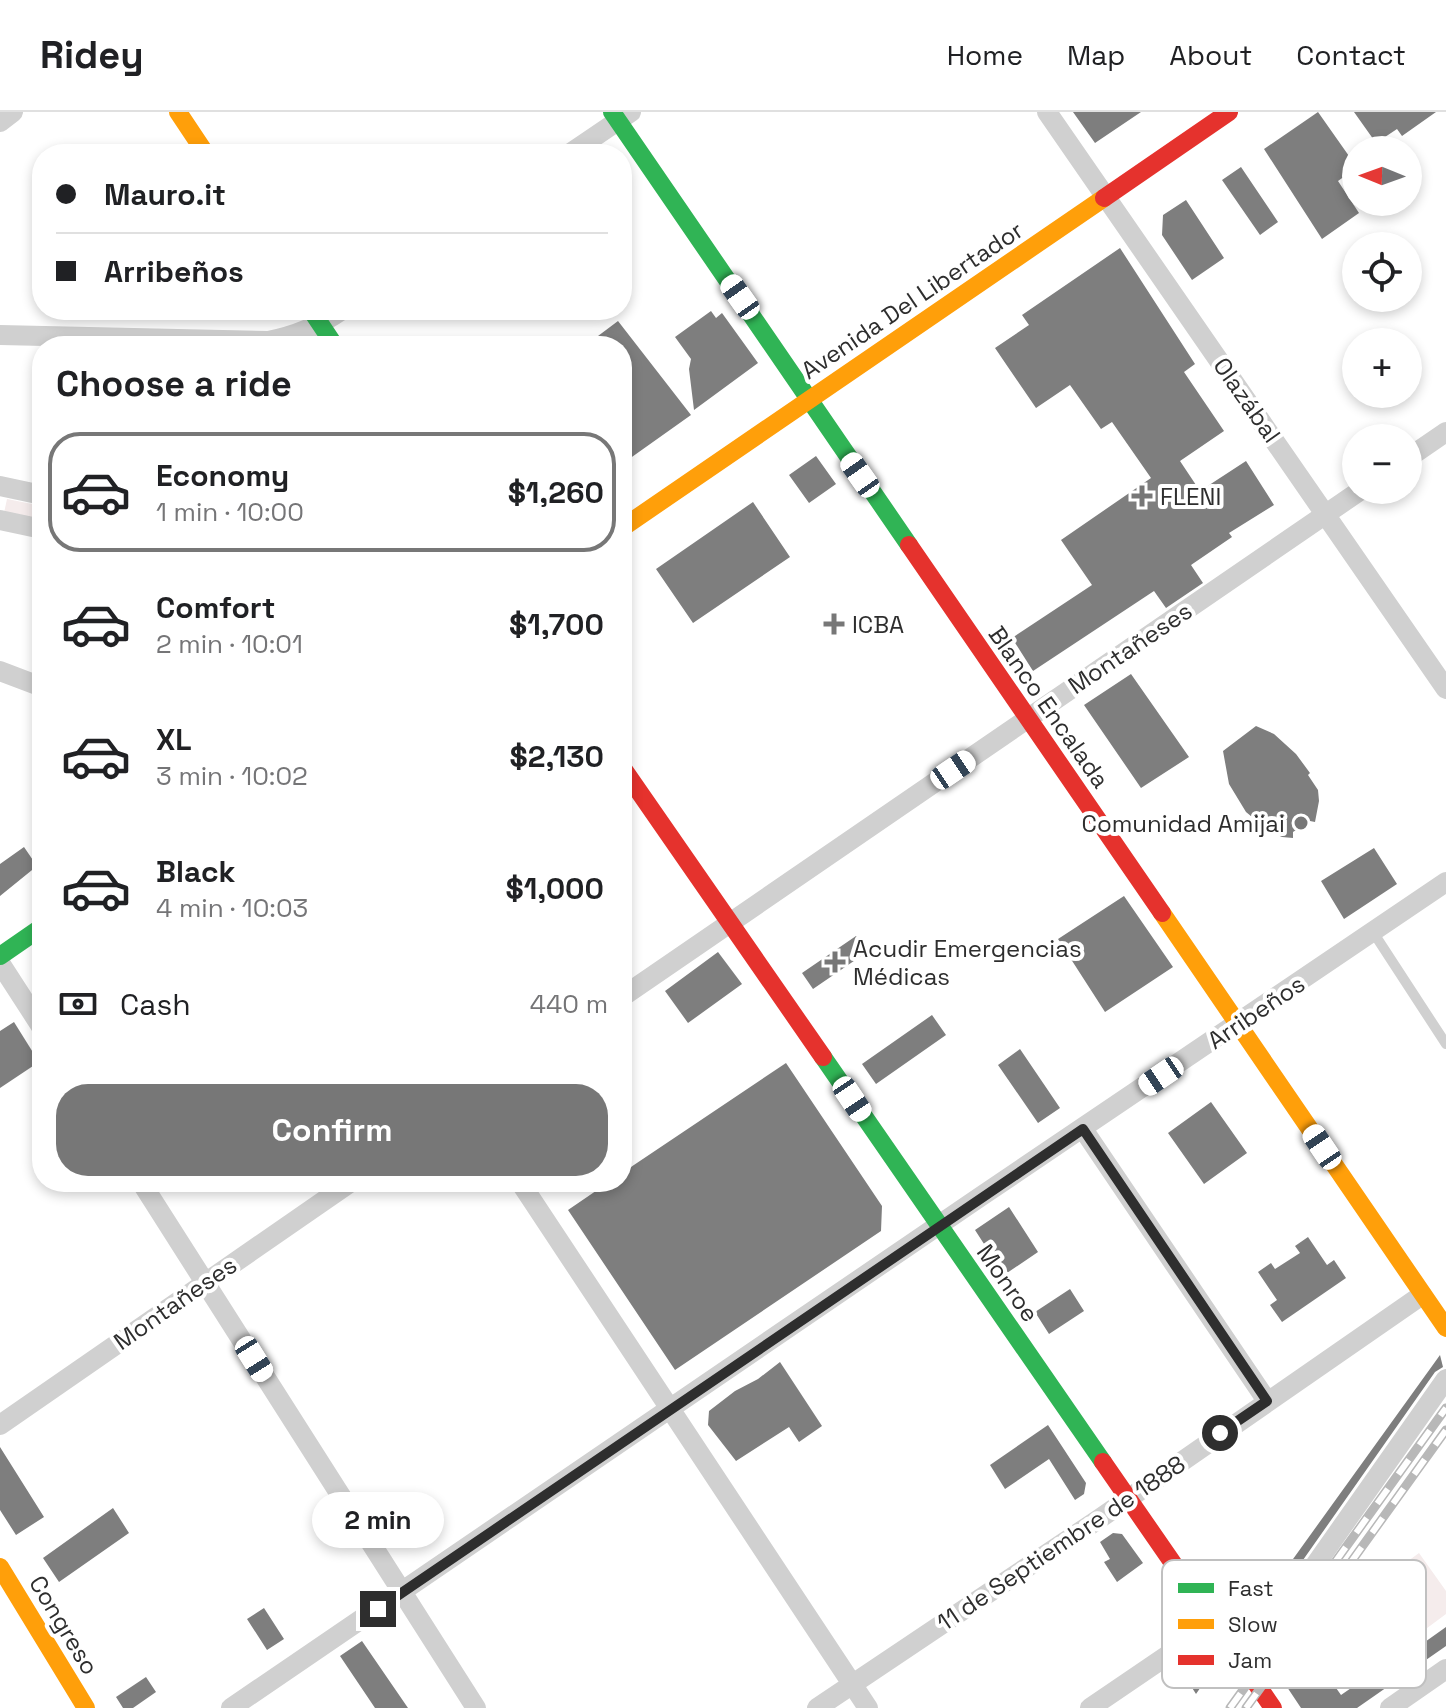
<!DOCTYPE html>
<meta charset="utf-8">
<style>
body{margin:0;font-family:"Space Grotesk",sans-serif;background:#f6f6f6;color:#202124;height:100vh;display:flex;flex-direction:column;font-size:30px;white-space:nowrap}
*{box-sizing:border-box;margin:0}
p{font-size:26px;color:#757577}
.icon{flex:none;width:44px;height:44px;fill:none;stroke:currentColor;stroke-width:2;stroke-linecap:round;stroke-linejoin:round}
.map{position:relative;flex:1;overflow:hidden}
.side{position:absolute;left:32px;top:224px;width:600px;height:856px;display:flex;flex-direction:column;background:#fff;border-radius:32px;box-shadow:0 4px 12px #0003}
.side>*{flex:none}
.banner{position:absolute;left:32px;top:32px;width:600px;height:176px;border-radius:32px;box-shadow:0 4px 12px #0003;display:grid;align-content:center;height:176px;padding:0 24px;background:#fff}
.needle{width:52px;rotate:271deg}
.controls{position:absolute;left:1342px;top:24px;display:grid;gap:16px}
.controls a{display:grid;place-items:center;width:80px;height:80px;border-radius:50%;background:#fff;box-shadow:0 4px 12px #0003;font-size:40px}
.end{position:absolute;width:36px;height:36px;margin:-18px;border:10px solid #2e2e2e;background:#fff;box-shadow:0 0 0 4px #fff}
.from{border-radius:50%}
.bubble{position:absolute;height:56px;border-radius:28px;background:#fff;box-shadow:0 4px 12px #0003;font-size:26px;font-weight:700;line-height:56px;text-align:center}
.car{position:absolute;width:24px;height:48px;margin:-24px -12px;border-radius:10px;box-shadow:0 0 6px 2px #0007;background:linear-gradient(#fff 24%,#345 0 40%,#fff 0 76%,#345 0 86%,#fff 0)}
.banner b{display:flex;align-items:center;gap:28px;height:76px;font-size:30px}
.banner b+b{border-top:2px solid #e0e0e0}
.banner i{width:20px;height:20px;background:#202124}
ul{padding:0;list-style:none}
li{display:flex;align-items:center;gap:24px;height:120px;margin:0 16px 12px;padding:0 8px;border:4px solid transparent;border-radius:32px}
li div{flex:1}
li b{display:block;font-size:30px}
li em{font-style:normal;font-weight:700}
li.on{border-color:#777}
li>.icon{width:72px;height:72px;stroke-width:1.5}
h2{padding:0 24px;font-size:36px;line-height:96px}
.pay{display:flex;align-items:center;gap:20px;height:88px;padding:0 24px;font-size:30px}
.pay p{margin-inline-start:auto}
.cta{display:flex;gap:16px;margin-top:auto;padding:16px 24px}
.cta a{flex:1;height:92px;border-radius:32px;background:#777;color:#fff;font-size:32px;font-weight:700;line-height:92px;text-align:center}
header{display:flex;align-items:center;gap:48px;box-sizing:border-box;height:112px;padding:0 40px;background:#fff;border-bottom:2px solid #e0e0e0}
header strong{font-size:38px}
nav{display:flex;gap:44px;margin-inline-start:auto;font-size:28px}
.map>svg:first-child{display:block}
.green{fill:#f5ecec}
.building{fill:#7e7e7e}
.lines{fill:none;stroke-linecap:round;stroke-linejoin:round}
.lane{stroke:#d0d0d0;stroke-width:10}
.street{stroke:#d0d0d0;stroke-width:20}
.fast{stroke:#30b455;stroke-width:18}
.slow{stroke:#ff9f0a;stroke-width:18}
.jam{stroke:#e5322d;stroke-width:18}
.rail-casing{stroke:#b8b8b8;stroke-width:9}
.rail{stroke:#fff;stroke-width:6;stroke-dasharray:18;stroke-linecap:butt}
.route{stroke:#2e2e2e;stroke-width:10}
.poi-dot{fill:#777;stroke:#fff;stroke-width:3}
.labels{text-anchor:middle;dominant-baseline:central;stroke-width:8;stroke-linejoin:round;paint-order:stroke}
.street-label{font-size:24px;fill:#2e2e2e;stroke:#fff}
.poi-label{font-size:24px;fill:#2e2e2e;stroke:#fff;text-anchor:start}
.key{fill:#fff;stroke:#c0c0c0;stroke-width:2}
.key-label{font-size:22px;fill:#2e2e2e}
</style>
<header>
<strong>Ridey</strong>
<nav><a>Home</a><a>Map</a><a>About</a><a>Contact</a></nav>
</header>
<div class="map">
<svg width="1446" height="1596" viewBox="0 0 1446 1596">
<rect width="100%" height="100%" fill="#fff"/>
<path class="green" d="M7 387 42 394V409L4 401Z
M1419 1441 1446 1479V1502L1380 1551 1341 1498Z"/>
<path class="building" d="M1073 0H1141L1095 31Z
M1318 0 1356 54V56L1338 69 1359 101 1322 127 1264 37Z
M1354 0H1436L1402 24 1397 17 1376 31Z
M1241 55 1278 110 1260 123 1222 68Z
M1186 88 1224 146 1192 168 1162 123 1163 103Z
M1120 136 1195 252 1184 260 1224 319 1180 349 1200 379 1246 349 1274 393 1229 421 1232 425 1191 453 1203 471 1166 496 1154 479 1033 559 1012 526 1092 473 1061 428 1151 366 1112 310 1101 317 1070 273 1036 296 995 236 1029 213 1022 203Z
M711 199 716 206 722 201 758 251 694 298 689 257 691 247 675 225Z
M618 209 691 303 622 352V234H605L598 224Z
M816 344 836 372 809 391 789 363Z
M753 390 790 445 693 511 656 457Z
M1131 562 1189 645 1141 676 1084 593Z
M1256 614 1274 622 1296 642 1310 661 1308 663 1318 678 1319 689 1315 710 1310 709 1293 720V726L1282 725 1269 719 1246 700 1229 672 1223 639Z
M24 735 37 754 0 784V752Z
M1374 736 1397 772 1344 807 1321 769Z
M1124 784 1173 855 1105 900 1058 827Z
M856 824 867 840 813 877 802 861Z
M718 840 742 872 688 911 665 879Z
M932 903 946 923 876 972 862 952Z
M14 910 39 950 0 976V919Z
M1020 937 1060 996 1038 1011 998 953Z
M786 951 882 1094 881 1119 675 1258 568 1098 609 1070H622V1061Z
M1211 990 1247 1041 1204 1072 1168 1021Z
M1009 1095 1038 1140 1004 1163 975 1118Z
M1308 1125 1327 1153 1334 1148 1346 1166 1282 1210 1270 1193 1277 1188 1258 1160 1271 1151 1275 1157 1300 1141 1295 1134Z
M1070 1177 1084 1199 1049 1222 1035 1200Z
M1440 1243 1443 1255 1435 1260 1256 1515H1244Z
M780 1250 822 1314 799 1330 789 1315 736 1349 708 1313 709 1299 735 1279 758 1267Z
M1048 1313 1086 1371 1084 1382 1075 1388 1049 1347 1005 1377 990 1353Z
M0 1335 44 1405 16 1423 0 1398Z
M113 1396 129 1421 59 1470 43 1446Z
M1113 1421 1122 1422 1143 1451 1117 1470 1104 1450 1110 1447 1100 1430Z
M264 1496 284 1527 267 1538 247 1507Z
M1446 1515V1534L1357 1596H1301L1283 1569 1308 1536 1341 1583 1399 1543 1401 1547Z
M362 1529 408 1596H375L340 1544Z
M1193 1542 1208 1545 1214 1556 1196 1582 1177 1552Z
M146 1565 156 1580 133 1596H123L116 1585Z"/>
<g class="lines">
<path class="lane" d="M1373 820 1446 932"/>
<path class="street" d="M1047 0 1446 577
M0 10 13 0
M569 42 631 0
M0 223 268 229C295 224 319 214 342 198
M1408 346 1446 320
M0 374 42 383
M0 408 42 417
M0 559 42 575
M0 851 42 916
M622 885 1361 378
M1083 1017 1267 1289
M141 1070 476 1596
M520 1070 868 1596
M0 1313 351 1070
M1244 1554 1446 1267
M231 1596 980 1085 1446 770
M817 1596 1099 1407 1422 1183
M1090 1596 1215 1511
M1390 1596 1446 1557"/>
<path class="fast" d="M612 0 909 433
M311 198 335 234
M0 844 42 815
M823 945 1103 1350"/>
<path class="slow" d="M178 0 206 42
M622 416 1104 86
M1162 801 1446 1216
M0 1455 86 1596"/>
<path class="jam" d="M1104 86 1229 0
M909 433 1162 801
M622 655 823 945
M1103 1350 1273 1596"/>
<defs>
<path id="rail" d="M1230 1596 1446 1296
M1246 1596 1446 1318"/>
</defs>
<use href="#rail" class="rail-casing"/>
<use href="#rail" class="rail"/>
</g>
<g class="lines">
<path class="route" d="M378 1497 1083 1017 1267 1289 1220 1321"/>
</g>
<g class="poi-dot">
<path d="M1138 372h8v8h8v8h-8v8h-8v-8h-8v-8h8z"/>
<path d="M830 500h8v8h8v8h-8v8h-8v-8h-8v-8h8z"/>
<circle cx="1301" cy="711" r="8"/>
<path d="M831 838h8v8h8v8h-8v8h-8v-8h-8v-8h8z"/>
</g>
<g class="labels">
<g class="street-label">
<text transform="translate(912 188) rotate(-34)">Avenida Del Libertador</text>
<text transform="translate(1247 288) rotate(55)">Olazábal</text>
<text transform="translate(1130 536) rotate(-34)">Montañeses</text>
<text transform="translate(1049 595) rotate(55)">Blanco Encalada</text>
<text transform="translate(1256 900) rotate(-34)">Arribeños</text>
<text transform="translate(1008 1171) rotate(55)">Monroe</text>
<text transform="translate(175 1191) rotate(-35)">Montañeses</text>
<text transform="translate(1061 1431) rotate(-34)">11 de Septiembre de 1888</text>
<text transform="translate(64 1513) rotate(59)">Congreso</text>
</g>
<g class="poi-label">
<text x="1160" y="384">FLENI</text>
<text x="852" y="512">ICBA</text>
<text x="1285" y="711" text-anchor="end">Comunidad Amijai</text>
<text x="853" y="836">Acudir Emergencias<tspan x="853" dy="28">Médicas</tspan></text>
</g>
</g>
<rect x="1162" y="1448" width="264" height="128" rx="12" class="key"/>
<rect x="1178" y="1471" width="36" height="10" fill="#30b455"/>
<rect x="1178" y="1507" width="36" height="10" fill="#ff9f0a"/>
<rect x="1178" y="1543" width="36" height="10" fill="#e5322d"/>
<g class="key-label">
<text x="1228" y="1484">Fast</text>
<text x="1228" y="1520">Slow</text>
<text x="1228" y="1556">Jam</text>
</g>
</svg>
<div class="controls">
<a><svg class="needle" viewBox="-14 -14 28 28"><path d="M0-13l5 13h-10z" fill="#e53935"/><path d="M0 13l5-13h-10z" fill="#757577"/></svg></a>
<a><svg class="icon" aria-label="locate" viewBox="0 0 24 24"><circle cx="12" cy="12" r="6"/><path d="M12 2v4M12 18v4M2 12h4M18 12h4"/></svg></a>
<a>+</a>
<a>−</a>
</div>
<i class="end from" style="left:1220px;top:1321px"></i>
<i class="end" style="left:378px;top:1497px"></i>
<div class="bubble" style="left:312px;top:1380px;width:132px">2 min</div>
<i class="car" style="left:740px;top:185px;rotate:325deg"></i>
<i class="car" style="left:860px;top:363px;rotate:325deg"></i>
<i class="car" style="left:953px;top:658px;rotate:56deg"></i>
<i class="car" style="left:1161px;top:964px;rotate:236deg"></i>
<i class="car" style="left:852px;top:987px;rotate:146deg"></i>
<i class="car" style="left:1322px;top:1035px;rotate:326deg"></i>
<i class="car" style="left:254px;top:1247px;rotate:148deg"></i>
<div class="banner">
<b><i class="from"></i>Mauro.it</b>
<b><i></i>Arribeños</b>
</div>
<section class="side">
<h2>Choose a ride</h2>
<ul>
<li class="on"><svg class="icon" aria-label="car" viewBox="0 0 24 24"><path d="M5 17H2v-5l4-1 3-4h7l3 4 3 1v5h-3M9 17h6M6 11h13"/><circle cx="7" cy="17" r="2"/><circle cx="17" cy="17" r="2"/></svg><div><b>Economy</b><p>1 min · 10:00</p></div><em>$1,260</em></li>
<li><svg class="icon" aria-label="car" viewBox="0 0 24 24"><path d="M5 17H2v-5l4-1 3-4h7l3 4 3 1v5h-3M9 17h6M6 11h13"/><circle cx="7" cy="17" r="2"/><circle cx="17" cy="17" r="2"/></svg><div><b>Comfort</b><p>2 min · 10:01</p></div><em>$1,700</em></li>
<li><svg class="icon" aria-label="car" viewBox="0 0 24 24"><path d="M5 17H2v-5l4-1 3-4h7l3 4 3 1v5h-3M9 17h6M6 11h13"/><circle cx="7" cy="17" r="2"/><circle cx="17" cy="17" r="2"/></svg><div><b>XL</b><p>3 min · 10:02</p></div><em>$2,130</em></li>
<li><svg class="icon" aria-label="car" viewBox="0 0 24 24"><path d="M5 17H2v-5l4-1 3-4h7l3 4 3 1v5h-3M9 17h6M6 11h13"/><circle cx="7" cy="17" r="2"/><circle cx="17" cy="17" r="2"/></svg><div><b>Black</b><p>4 min · 10:03</p></div><em>$1,000</em></li>
</ul>
<div class="pay"><svg class="icon" aria-label="cash" viewBox="0 0 24 24"><path d="M3 7h18v10H3z"/><circle cx="12" cy="12" r="2"/></svg>Cash<p>440 m</p></div>
<div class="cta"><a>Confirm</a></div>
</section>
</div>
